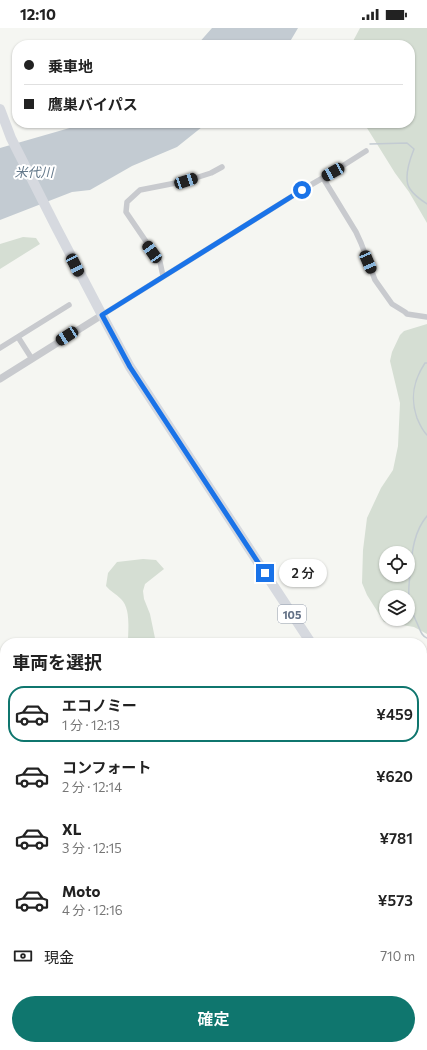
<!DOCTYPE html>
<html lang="ja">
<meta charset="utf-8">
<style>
body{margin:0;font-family:Commissioner,"Noto Sans JP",sans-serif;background:#f2f2f2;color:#222;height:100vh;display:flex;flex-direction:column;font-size:15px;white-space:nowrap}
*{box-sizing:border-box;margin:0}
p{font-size:13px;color:#767676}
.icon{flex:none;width:22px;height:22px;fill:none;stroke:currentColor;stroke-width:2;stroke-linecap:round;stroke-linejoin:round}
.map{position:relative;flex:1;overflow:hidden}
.sheet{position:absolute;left:0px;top:610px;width:427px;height:412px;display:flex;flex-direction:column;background:#fff;border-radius:16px 16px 0 0;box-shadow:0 1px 3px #0004}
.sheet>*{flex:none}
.banner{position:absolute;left:12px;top:12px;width:403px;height:88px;border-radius:16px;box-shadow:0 1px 3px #0004;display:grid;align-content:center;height:88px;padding:0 12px;background:#fff}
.buttons{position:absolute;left:379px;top:518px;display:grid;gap:8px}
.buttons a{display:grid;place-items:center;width:36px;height:36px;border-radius:50%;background:#fff;box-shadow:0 1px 3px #0004;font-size:20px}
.end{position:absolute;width:18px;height:18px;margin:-9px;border:5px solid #1a73e8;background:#fff;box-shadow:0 0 0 2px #fff}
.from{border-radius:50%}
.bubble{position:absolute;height:28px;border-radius:14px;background:#fff;box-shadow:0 1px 3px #0004;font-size:13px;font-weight:600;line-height:28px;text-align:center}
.car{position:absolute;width:12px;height:24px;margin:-12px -6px;border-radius:5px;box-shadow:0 0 3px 1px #0007;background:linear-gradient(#222 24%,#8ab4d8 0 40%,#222 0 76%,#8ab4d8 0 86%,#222 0)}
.banner b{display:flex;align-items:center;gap:14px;height:38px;font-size:15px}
.banner b+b{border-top:1px solid #e0e0e0}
.banner i{width:10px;height:10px;background:#222}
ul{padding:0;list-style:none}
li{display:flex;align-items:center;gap:12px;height:56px;margin:0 8px 6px;padding:0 4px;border:2px solid transparent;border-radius:16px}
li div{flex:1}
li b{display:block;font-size:15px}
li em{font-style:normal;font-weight:600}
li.on{border-color:#0f766e}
li>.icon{width:36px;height:36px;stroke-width:1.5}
h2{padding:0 12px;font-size:18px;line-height:48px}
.pay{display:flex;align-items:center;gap:10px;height:44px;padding:0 12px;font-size:15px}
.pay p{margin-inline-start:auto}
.action{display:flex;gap:8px;margin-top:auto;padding:8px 12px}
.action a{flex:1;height:46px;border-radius:24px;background:#0f766e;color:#fff;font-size:16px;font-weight:600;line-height:46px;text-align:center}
.status{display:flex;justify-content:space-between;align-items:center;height:28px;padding:0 20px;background:#fff;direction:ltr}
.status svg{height:11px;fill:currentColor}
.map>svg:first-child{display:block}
.green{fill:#d5ded3;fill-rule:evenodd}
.water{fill:#c3cbd2}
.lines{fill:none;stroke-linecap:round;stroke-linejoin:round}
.stream{stroke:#c3cbd2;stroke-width:1.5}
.minor{stroke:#c8cace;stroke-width:5.5}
.tertiary{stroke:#c8cace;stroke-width:7}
.trunk{stroke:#d6d9df;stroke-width:10}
.route{stroke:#1a73e8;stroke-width:5}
.labels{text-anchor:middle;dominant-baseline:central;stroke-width:4;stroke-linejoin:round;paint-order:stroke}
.shield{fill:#fff;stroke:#919baa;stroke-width:1}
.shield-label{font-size:11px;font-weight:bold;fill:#627085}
.water-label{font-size:13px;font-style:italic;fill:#63788a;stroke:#fff}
</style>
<div class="status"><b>12:10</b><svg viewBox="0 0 49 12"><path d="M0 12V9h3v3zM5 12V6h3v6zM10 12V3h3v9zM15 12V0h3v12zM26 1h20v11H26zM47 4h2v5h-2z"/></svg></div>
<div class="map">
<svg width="427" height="1022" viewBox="0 0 427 1022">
<rect width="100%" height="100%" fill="#f5f6f2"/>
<path class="green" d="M360 0H427V195L409 164 395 145 367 100 365 95H410V17H351Z
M23 209 36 210 40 216 0 241V216Z
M427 296V606L414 599 384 594 367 567 362 555 363 522 367 490 381 460 393 442 398 418 400 375 390 333 392 324 400 307 404 303ZM386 525H408V547H386ZM386 569H408V591H386Z
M143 531 156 532 164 541 145 556 143 563 144 571 150 586 156 615H128C128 601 131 581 121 571 116 566 110 563 106 558L108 545 117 534Z
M0 678 5 679V886L0 885Z"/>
<path class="water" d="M212 0H298L288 17H197Z
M87 95H207L177 119 132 138 90 162 72 164 0 192V120Z
M0 716H5V752L0 750Z
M0 795 5 797V877L0 876Z"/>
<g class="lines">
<path class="stream" d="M370 116 407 115 414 121C410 131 403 151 410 161 414 167 421 172 427 176
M427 335H425C413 353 410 370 417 390 420 397 422 402 427 407
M427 488C414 503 412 524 410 543 410 551 408 560 409 568 410 578 413 587 417 595 420 601 421 608 427 610"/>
<path class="minor" d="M323 150 356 204 361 215 375 252 392 276 405 284 407 286 427 289
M163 248 160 234 126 184 127 174 140 162 186 153 211 145 222 139
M102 287 302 162 333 144 366 123
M18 309 32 331
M0 320 69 277
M416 614 417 615
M422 622 427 630
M422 667 427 664
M0 692 5 693
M422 755 427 756
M422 770 427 781
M0 885 5 886"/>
<path class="tertiary" d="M0 351 102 287
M88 1022 100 1017"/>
<path class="trunk" d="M0 81 11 110 56 199 102 287 130 339 311 615
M422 836 427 855"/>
</g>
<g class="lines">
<path class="route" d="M265 545 130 339 102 287 302 162"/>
</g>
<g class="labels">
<rect class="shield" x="278" y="577" width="28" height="18" rx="3"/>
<g class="shield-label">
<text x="292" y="586">105</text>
</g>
<g class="water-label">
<text x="34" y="144">米代川</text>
</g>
</g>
</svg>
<div class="buttons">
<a><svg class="icon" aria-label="locate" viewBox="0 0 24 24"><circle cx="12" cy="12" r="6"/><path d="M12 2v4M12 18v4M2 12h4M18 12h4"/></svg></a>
<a><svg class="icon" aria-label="layers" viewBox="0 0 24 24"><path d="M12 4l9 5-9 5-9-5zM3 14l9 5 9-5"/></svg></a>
</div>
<i class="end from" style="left:302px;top:162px"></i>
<i class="end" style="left:265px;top:545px"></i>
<div class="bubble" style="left:279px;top:531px;width:48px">2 分</div>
<i class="car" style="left:333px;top:144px;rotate:241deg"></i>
<i class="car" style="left:186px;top:153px;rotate:72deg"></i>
<i class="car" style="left:152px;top:224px;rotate:325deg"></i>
<i class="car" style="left:368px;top:234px;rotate:157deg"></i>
<i class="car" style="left:75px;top:237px;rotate:153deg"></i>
<i class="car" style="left:67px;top:308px;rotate:237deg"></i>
<div class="banner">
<b><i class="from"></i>乗車地</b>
<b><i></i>鷹巣バイパス</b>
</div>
<section class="sheet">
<h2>車両を選択</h2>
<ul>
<li class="on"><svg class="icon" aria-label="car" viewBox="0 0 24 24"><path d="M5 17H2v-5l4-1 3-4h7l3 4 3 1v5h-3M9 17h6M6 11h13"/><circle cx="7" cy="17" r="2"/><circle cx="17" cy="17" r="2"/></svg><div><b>エコノミー</b><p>1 分 · 12:13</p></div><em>¥459</em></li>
<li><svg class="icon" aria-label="car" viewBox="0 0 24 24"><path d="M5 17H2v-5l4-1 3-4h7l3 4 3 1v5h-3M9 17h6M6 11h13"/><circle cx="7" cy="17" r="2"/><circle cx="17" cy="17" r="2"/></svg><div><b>コンフォート</b><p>2 分 · 12:14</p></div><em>¥620</em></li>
<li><svg class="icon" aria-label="car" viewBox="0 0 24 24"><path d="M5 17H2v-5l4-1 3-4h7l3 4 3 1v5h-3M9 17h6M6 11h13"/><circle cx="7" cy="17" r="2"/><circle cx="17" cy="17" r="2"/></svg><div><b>XL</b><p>3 分 · 12:15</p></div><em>¥781</em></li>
<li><svg class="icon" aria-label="car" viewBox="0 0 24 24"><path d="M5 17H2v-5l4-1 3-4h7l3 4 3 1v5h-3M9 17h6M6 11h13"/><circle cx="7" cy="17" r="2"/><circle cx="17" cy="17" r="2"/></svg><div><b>Moto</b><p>4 分 · 12:16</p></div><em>¥573</em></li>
</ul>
<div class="pay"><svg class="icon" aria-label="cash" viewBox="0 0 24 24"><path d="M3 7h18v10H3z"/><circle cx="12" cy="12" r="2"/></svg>現金<p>710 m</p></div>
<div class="action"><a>確定</a></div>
</section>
</div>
